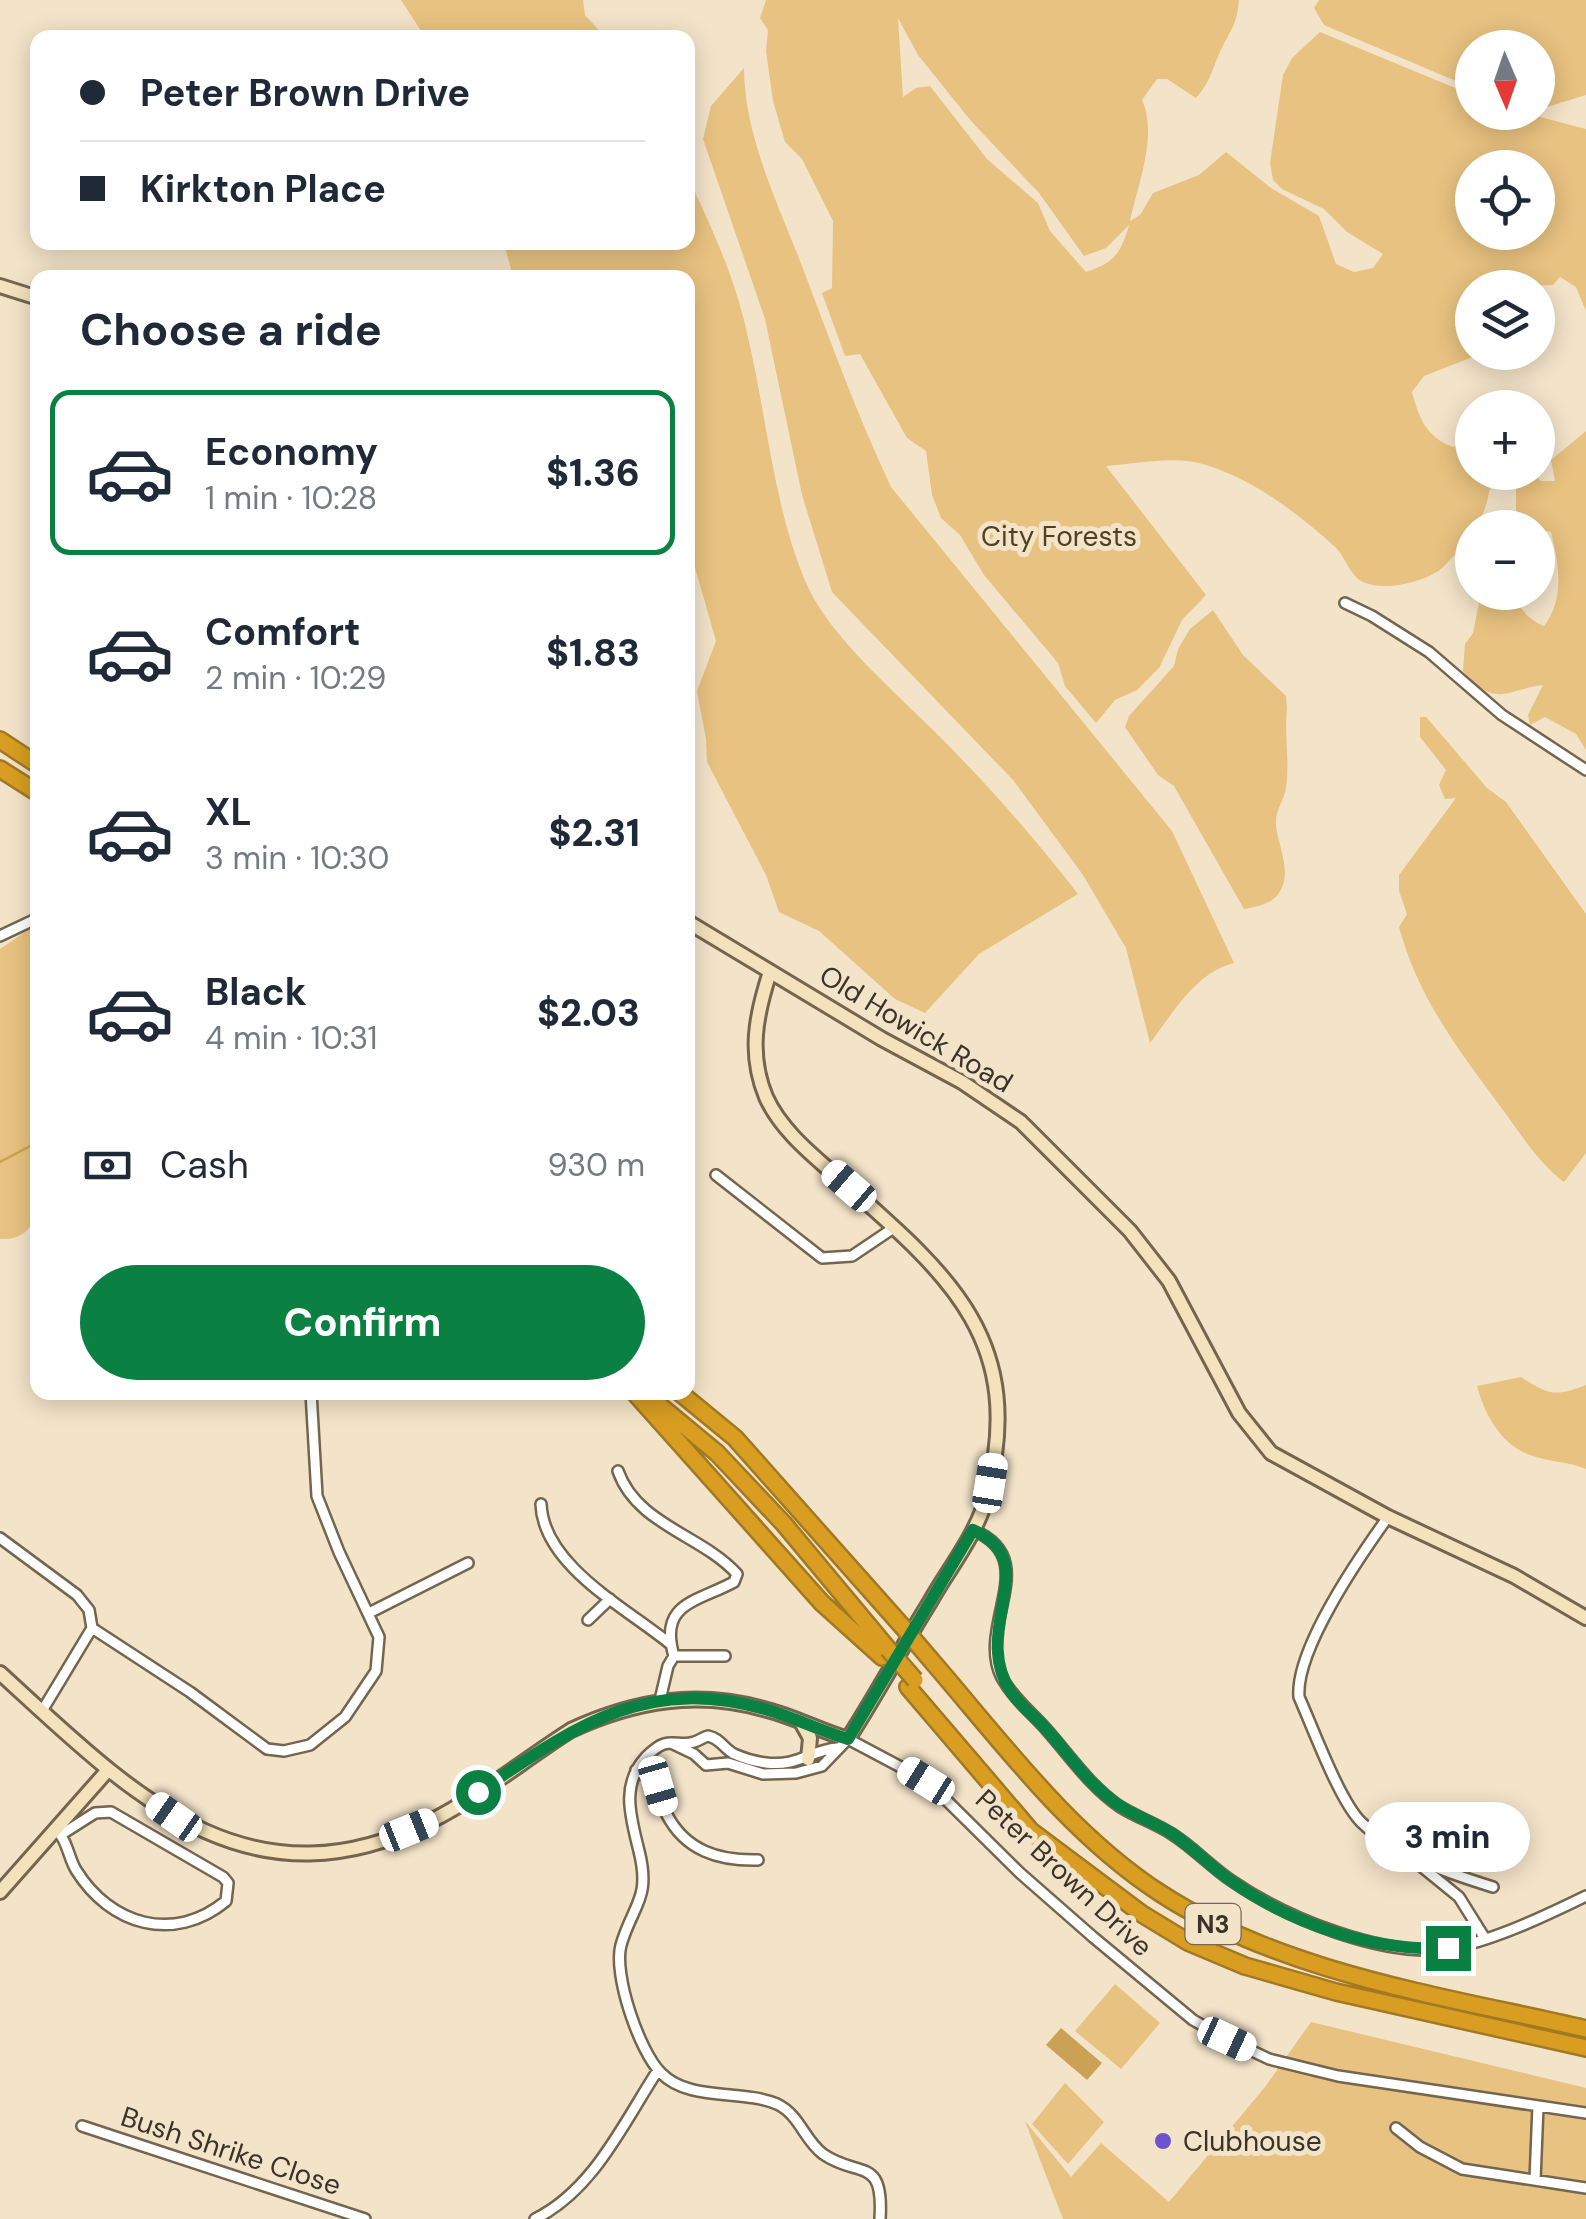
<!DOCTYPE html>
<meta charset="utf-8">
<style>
body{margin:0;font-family:"DM Sans",sans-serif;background:#f6f6f7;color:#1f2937;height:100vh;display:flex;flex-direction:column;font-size:38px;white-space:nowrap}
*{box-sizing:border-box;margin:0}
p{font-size:32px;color:#747a83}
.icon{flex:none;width:55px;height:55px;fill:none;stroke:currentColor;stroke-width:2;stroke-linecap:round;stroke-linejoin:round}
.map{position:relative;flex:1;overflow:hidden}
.drawer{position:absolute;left:30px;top:270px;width:665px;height:1130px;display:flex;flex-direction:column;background:#fff;border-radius:20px;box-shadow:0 5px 25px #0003}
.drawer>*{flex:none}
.guide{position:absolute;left:30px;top:30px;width:665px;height:220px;border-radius:20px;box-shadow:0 5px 25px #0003;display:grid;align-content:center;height:220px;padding:0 50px;background:#fff}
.needle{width:65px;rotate:178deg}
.fabs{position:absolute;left:1455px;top:30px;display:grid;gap:20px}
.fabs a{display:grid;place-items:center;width:100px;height:100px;border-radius:50%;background:#fff;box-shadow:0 5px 25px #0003;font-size:50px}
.end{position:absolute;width:45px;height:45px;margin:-22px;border:12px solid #0b8043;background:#fff;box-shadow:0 0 0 5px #fff}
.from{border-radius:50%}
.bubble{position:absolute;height:70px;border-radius:35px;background:#fff;box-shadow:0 5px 25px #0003;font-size:32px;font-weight:800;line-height:70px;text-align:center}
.car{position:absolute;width:30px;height:60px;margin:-30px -15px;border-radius:12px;box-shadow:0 0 8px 2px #0007;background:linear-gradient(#fff 24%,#345 0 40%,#fff 0 76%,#345 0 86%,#fff 0)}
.guide b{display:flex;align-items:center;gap:35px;height:95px;font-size:38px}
.guide b+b{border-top:2px solid #e0e1e3}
.guide i{width:25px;height:25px;background:#1f2937}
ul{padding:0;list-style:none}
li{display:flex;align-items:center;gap:30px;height:165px;margin:0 20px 15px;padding:0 30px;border:5px solid transparent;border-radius:20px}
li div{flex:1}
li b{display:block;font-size:38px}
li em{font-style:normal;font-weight:800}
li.active{border-color:#0b8043}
li>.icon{width:90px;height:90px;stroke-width:1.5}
h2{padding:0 50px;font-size:45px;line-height:120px}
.pay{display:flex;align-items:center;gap:25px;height:110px;padding:0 50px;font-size:38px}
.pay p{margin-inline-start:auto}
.button{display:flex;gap:20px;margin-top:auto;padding:20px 50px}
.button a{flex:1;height:115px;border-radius:60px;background:#0b8043;color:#fff;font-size:40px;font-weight:800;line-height:115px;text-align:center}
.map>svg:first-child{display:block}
.green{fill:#e8c280;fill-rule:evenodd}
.water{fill:#cba155}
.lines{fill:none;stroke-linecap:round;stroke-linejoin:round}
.stream{stroke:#cba155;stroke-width:2.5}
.street-casing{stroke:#74664e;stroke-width:14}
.secondary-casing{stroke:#74664e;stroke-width:18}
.highway-casing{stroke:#a17924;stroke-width:20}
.street{stroke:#fff;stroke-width:9}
.secondary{stroke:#f4e2bc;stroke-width:12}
.highway{stroke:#d99e21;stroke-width:15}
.highway-bridge-casing{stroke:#a17924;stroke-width:20;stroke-linecap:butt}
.highway-bridge{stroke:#d99e21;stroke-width:15}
.route{stroke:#0b8043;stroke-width:12}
.poi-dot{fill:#7052cc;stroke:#f3e3c9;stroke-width:4}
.labels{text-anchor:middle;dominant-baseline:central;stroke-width:10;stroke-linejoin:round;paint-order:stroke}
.shield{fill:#f3e3c9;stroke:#716859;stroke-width:2.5}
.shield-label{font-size:25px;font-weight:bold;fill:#393329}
.park-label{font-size:28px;fill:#523f1f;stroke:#f3e3c9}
.street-label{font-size:28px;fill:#393329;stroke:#f3e3c9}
.poi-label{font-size:28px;fill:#393329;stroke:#f3e3c9;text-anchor:start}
</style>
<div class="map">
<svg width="1586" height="2219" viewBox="0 0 1586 2219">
<rect width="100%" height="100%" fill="#f3e3c9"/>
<path class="green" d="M401 0H583L585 15 605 37H425Z
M766 0H1239C1237 26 1229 32 1219 54 1211 73 1210 82 1196 98L1167 79H1157L1142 100C1158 135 1138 184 1130 221L1140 215 1153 193 1199 175 1226 152 1271 188 1319 216 1336 264 1354 272 1373 268 1383 254 1347 232 1324 209 1282 189 1273 180 1270 163 1283 75 1292 58 1320 32 1472 95V112L1525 113 1586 129V311L1576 287 1560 277 1553 285 1472 288V352L1483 353 1424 376 1412 392C1419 418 1426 437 1453 447L1472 437V472L1501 473C1484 492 1492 493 1483 513 1476 531 1459 552 1443 567 1427 582 1384 592 1363 582 1349 575 1346 557 1335 547 1299 514 1253 479 1206 465 1174 455 1138 464 1106 466L1206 595 1182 620 1159 668 1137 690 1115 700 1096 723 1065 686 1058 663 984 575 960 535 941 518 932 495 926 451 907 438 860 354 845 356 822 293 832 288 833 221 802 159 785 142 773 101 766 51 768 30 760 18ZM898 18 918 55 971 121 1039 193 1084 256 1106 248 1129 225C1121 253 1114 263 1086 272L1050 231 1038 203 987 159 930 86 916 88 903 97ZM1472 168H1538V232H1472Z
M1319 0H1586V95L1547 107 1538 104V48H1472V85L1451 79 1324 25 1314 8Z
M744 68C744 135 778 204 802 266 830 340 857 415 891 487L1172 831 1234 963C1196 972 1173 1013 1150 1043L1126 948 1083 875 1013 780 832 592 802 495 765 319 703 139 711 106Z
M688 177C712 228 735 278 747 333 767 416 773 507 807 585 831 639 900 696 942 739 990 787 1036 840 1078 894L979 954 925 1013 895 999 819 931 779 912 766 875 707 762 706 739 697 691 716 641 688 543V278L513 277 504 243 688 242Z
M1586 431V750L1576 734 1545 717 1530 725 1528 715 1543 685C1502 691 1496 708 1463 671L1465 644 1473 633 1481 593H1514C1519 609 1528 619 1544 626 1565 599 1559 564 1551 532L1527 527 1516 510V477L1510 473H1532L1541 481H1555L1551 460Z
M1213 610 1243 655 1286 696 1287 709C1284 735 1290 762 1286 788 1284 801 1275 810 1276 825 1278 847 1293 872 1279 893 1272 904 1255 907 1244 909L1174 786 1158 775 1125 727 1129 716 1174 666 1178 649 1190 629Z
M1420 717H1426L1433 725 1487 788 1506 802 1586 914V1153L1564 1182C1540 1164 1521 1135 1503 1110 1460 1052 1418 998 1399 927L1407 914 1399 891V875L1456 798 1445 799 1439 785 1446 770 1420 737Z
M37 924V1216C28 1232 20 1240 0 1239V949Z
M1521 1377C1549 1395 1555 1397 1586 1385V1469C1568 1461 1548 1462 1530 1455 1501 1445 1484 1413 1477 1386Z
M1115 1984 1160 2023 1121 2069 1075 2031Z
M1311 2022 1586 2088V2219H1063L1025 2121 1071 2177 1101 2143 1169 2202 1265 2087Z
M1065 2083 1104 2122 1068 2164 1032 2124Z"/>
<path class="water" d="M1061 2028 1102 2063 1087 2080 1046 2045Z"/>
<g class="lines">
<path class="stream" d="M0 1162 38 1142"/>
<defs>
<path id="street" d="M1345 603 1372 616 1429 652 1502 715 1586 770
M0 936 38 918
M716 1175 822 1258 852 1256 895 1227
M618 1471C637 1525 702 1535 737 1574L734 1582C697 1602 658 1603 674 1656
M541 1504C543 1565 626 1608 669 1643
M1388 1517C1360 1556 1295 1650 1299 1697 1313 1728 1339 1800 1361 1822 1396 1856 1448 1873 1493 1887
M973 1530C1044 1560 975 1625 1002 1678 1013 1698 1031 1712 1046 1729 1070 1756 1089 1785 1119 1806 1136 1817 1155 1823 1172 1834 1194 1848 1211 1867 1232 1881 1286 1918 1385 1959 1452 1948 1495 1940 1547 1915 1586 1896
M0 1538 77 1595 89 1610 92 1628 42 1711
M369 1613 468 1563
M588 1620 610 1599
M92 1628 190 1692 267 1749 284 1751 310 1745 345 1717 376 1671 379 1637 339 1552 317 1496 311 1392
M660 1700 668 1666 674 1656H725
M671 1743 694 1754 706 1765 728 1763 763 1774 796 1773 822 1766 848 1739 927 1781 1020 1873 1093 1937 1193 2020 1227 2039 1269 2059 1338 2076 1586 2113
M837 1748C811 1750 797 1767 766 1763 757 1762 743 1758 734 1754 723 1748 721 1739 708 1736 703 1737 699 1741 694 1742 685 1746 674 1741 664 1744 657 1746 651 1752 646 1757 620 1785 631 1818 639 1851 651 1899 633 1904 621 1945 613 1974 639 2051 661 2073 689 2102 742 2089 777 2104 800 2115 804 2140 823 2154 859 2179 884 2155 880 2219
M636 1770C657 1781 657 1792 666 1813 685 1851 719 1861 758 1860
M54 1829C67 1837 68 1857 76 1870 110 1925 174 1944 226 1901L228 1883 223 1877 111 1812 95 1813 62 1834
M1416 1862 1459 1897 1484 1937
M82 2126 365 2219
M1396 2128 1420 2147 1462 2169 1586 2188
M1535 2180 1538 2106
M535 2219C594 2190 624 2122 658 2070"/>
<path id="secondary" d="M0 286 38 298
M688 922 882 1039 962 1082 1021 1122 1130 1231 1169 1281 1239 1413 1271 1453 1388 1517 1514 1576 1586 1618
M0 1673C128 1790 245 1914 431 1821 480 1796 524 1760 571 1730 636 1700 698 1690 767 1710 795 1717 820 1731 848 1739 877 1694 902 1647 930 1602 949 1568 978 1533 987 1495 1027 1340 949 1275 842 1181 815 1157 781 1131 766 1097 748 1054 756 1015 770 972
M801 1722 810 1738 808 1759
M0 1892 108 1770"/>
<path id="highway" d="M0 740 38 765
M0 769 38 793
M634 1392 822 1603 882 1657
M679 1392 735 1438 902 1626
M647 1395 717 1453 784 1524 888 1649
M931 1660C1001 1741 1069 1834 1160 1893 1284 1974 1444 1996 1586 2029
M908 1687 1031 1831 1142 1914 1188 1942 1245 1966 1336 1992 1586 2048"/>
</defs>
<use href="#street" class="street-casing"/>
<use href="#secondary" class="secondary-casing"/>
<use href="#highway" class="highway-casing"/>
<use href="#street" class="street"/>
<use href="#secondary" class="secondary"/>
<use href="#highway" class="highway"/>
<defs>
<path id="highway-bridge" d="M902 1626 931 1660
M888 1649 915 1680"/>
</defs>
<use href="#highway-bridge" class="highway-bridge-casing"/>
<use href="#highway-bridge" class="highway-bridge"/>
</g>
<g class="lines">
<path class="route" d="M478 1792C575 1727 646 1674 768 1710 795 1718 821 1731 848 1739L973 1530C1046 1562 969 1629 1011 1692 1020 1706 1036 1717 1047 1730 1069 1755 1087 1782 1114 1802 1133 1816 1155 1822 1174 1835 1193 1848 1209 1865 1227 1878 1289 1923 1372 1952 1448 1948"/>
</g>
<circle class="poi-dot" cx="1163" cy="2141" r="10"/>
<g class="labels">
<rect class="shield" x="1185.5" y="1904" width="55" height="40" rx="8"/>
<g class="shield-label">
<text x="1213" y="1924">N3</text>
</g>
<g class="park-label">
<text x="1059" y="536">City Forests</text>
</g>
<g class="street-label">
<text transform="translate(916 1029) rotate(31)">Old Howick Road</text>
<text transform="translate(1064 1873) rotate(43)">Peter Brown Drive</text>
<text transform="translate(231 2151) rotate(18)">Bush Shrike Close</text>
</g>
<g class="poi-label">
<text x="1183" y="2141">Clubhouse</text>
</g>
</g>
</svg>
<div class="fabs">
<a><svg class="needle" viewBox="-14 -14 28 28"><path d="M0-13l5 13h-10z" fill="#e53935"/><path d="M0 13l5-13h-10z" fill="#747a83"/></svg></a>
<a><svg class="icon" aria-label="locate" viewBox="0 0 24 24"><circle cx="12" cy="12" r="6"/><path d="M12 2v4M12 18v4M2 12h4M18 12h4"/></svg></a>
<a><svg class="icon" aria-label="layers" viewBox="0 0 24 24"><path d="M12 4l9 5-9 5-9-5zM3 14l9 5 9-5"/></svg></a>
<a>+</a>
<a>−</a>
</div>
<i class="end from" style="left:478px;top:1792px"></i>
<i class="end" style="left:1448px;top:1948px"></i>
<div class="bubble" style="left:1365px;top:1802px;width:165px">3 min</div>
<i class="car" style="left:849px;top:1186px;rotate:311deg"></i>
<i class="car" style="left:990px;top:1483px;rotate:9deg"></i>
<i class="car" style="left:926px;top:1781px;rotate:302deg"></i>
<i class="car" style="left:658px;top:1786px;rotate:164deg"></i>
<i class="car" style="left:174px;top:1817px;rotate:305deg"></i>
<i class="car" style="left:409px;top:1830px;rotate:68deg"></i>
<i class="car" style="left:1227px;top:2039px;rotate:115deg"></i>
<div class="guide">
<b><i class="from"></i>Peter Brown Drive</b>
<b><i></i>Kirkton Place</b>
</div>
<section class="drawer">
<h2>Choose a ride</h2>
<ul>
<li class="active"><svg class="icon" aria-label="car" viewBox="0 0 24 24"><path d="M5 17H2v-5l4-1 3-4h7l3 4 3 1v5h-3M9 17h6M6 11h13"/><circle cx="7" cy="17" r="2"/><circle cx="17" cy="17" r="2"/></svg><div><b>Economy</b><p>1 min · 10:28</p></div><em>$1.36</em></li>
<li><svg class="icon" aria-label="car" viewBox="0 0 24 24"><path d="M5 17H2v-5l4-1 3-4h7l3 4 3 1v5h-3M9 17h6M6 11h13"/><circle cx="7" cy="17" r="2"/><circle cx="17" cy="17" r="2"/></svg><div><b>Comfort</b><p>2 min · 10:29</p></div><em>$1.83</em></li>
<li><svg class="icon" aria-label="car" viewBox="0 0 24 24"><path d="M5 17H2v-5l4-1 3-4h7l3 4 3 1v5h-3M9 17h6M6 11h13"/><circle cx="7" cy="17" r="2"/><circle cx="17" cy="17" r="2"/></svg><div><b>XL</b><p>3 min · 10:30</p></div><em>$2.31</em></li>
<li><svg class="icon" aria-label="car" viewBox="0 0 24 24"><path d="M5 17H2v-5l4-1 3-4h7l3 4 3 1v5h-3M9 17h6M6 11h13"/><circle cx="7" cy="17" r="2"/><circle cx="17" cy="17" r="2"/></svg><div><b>Black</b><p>4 min · 10:31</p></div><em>$2.03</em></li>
</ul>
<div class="pay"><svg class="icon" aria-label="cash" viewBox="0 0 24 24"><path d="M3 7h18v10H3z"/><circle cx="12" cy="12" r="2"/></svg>Cash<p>930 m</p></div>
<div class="button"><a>Confirm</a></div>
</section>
</div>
